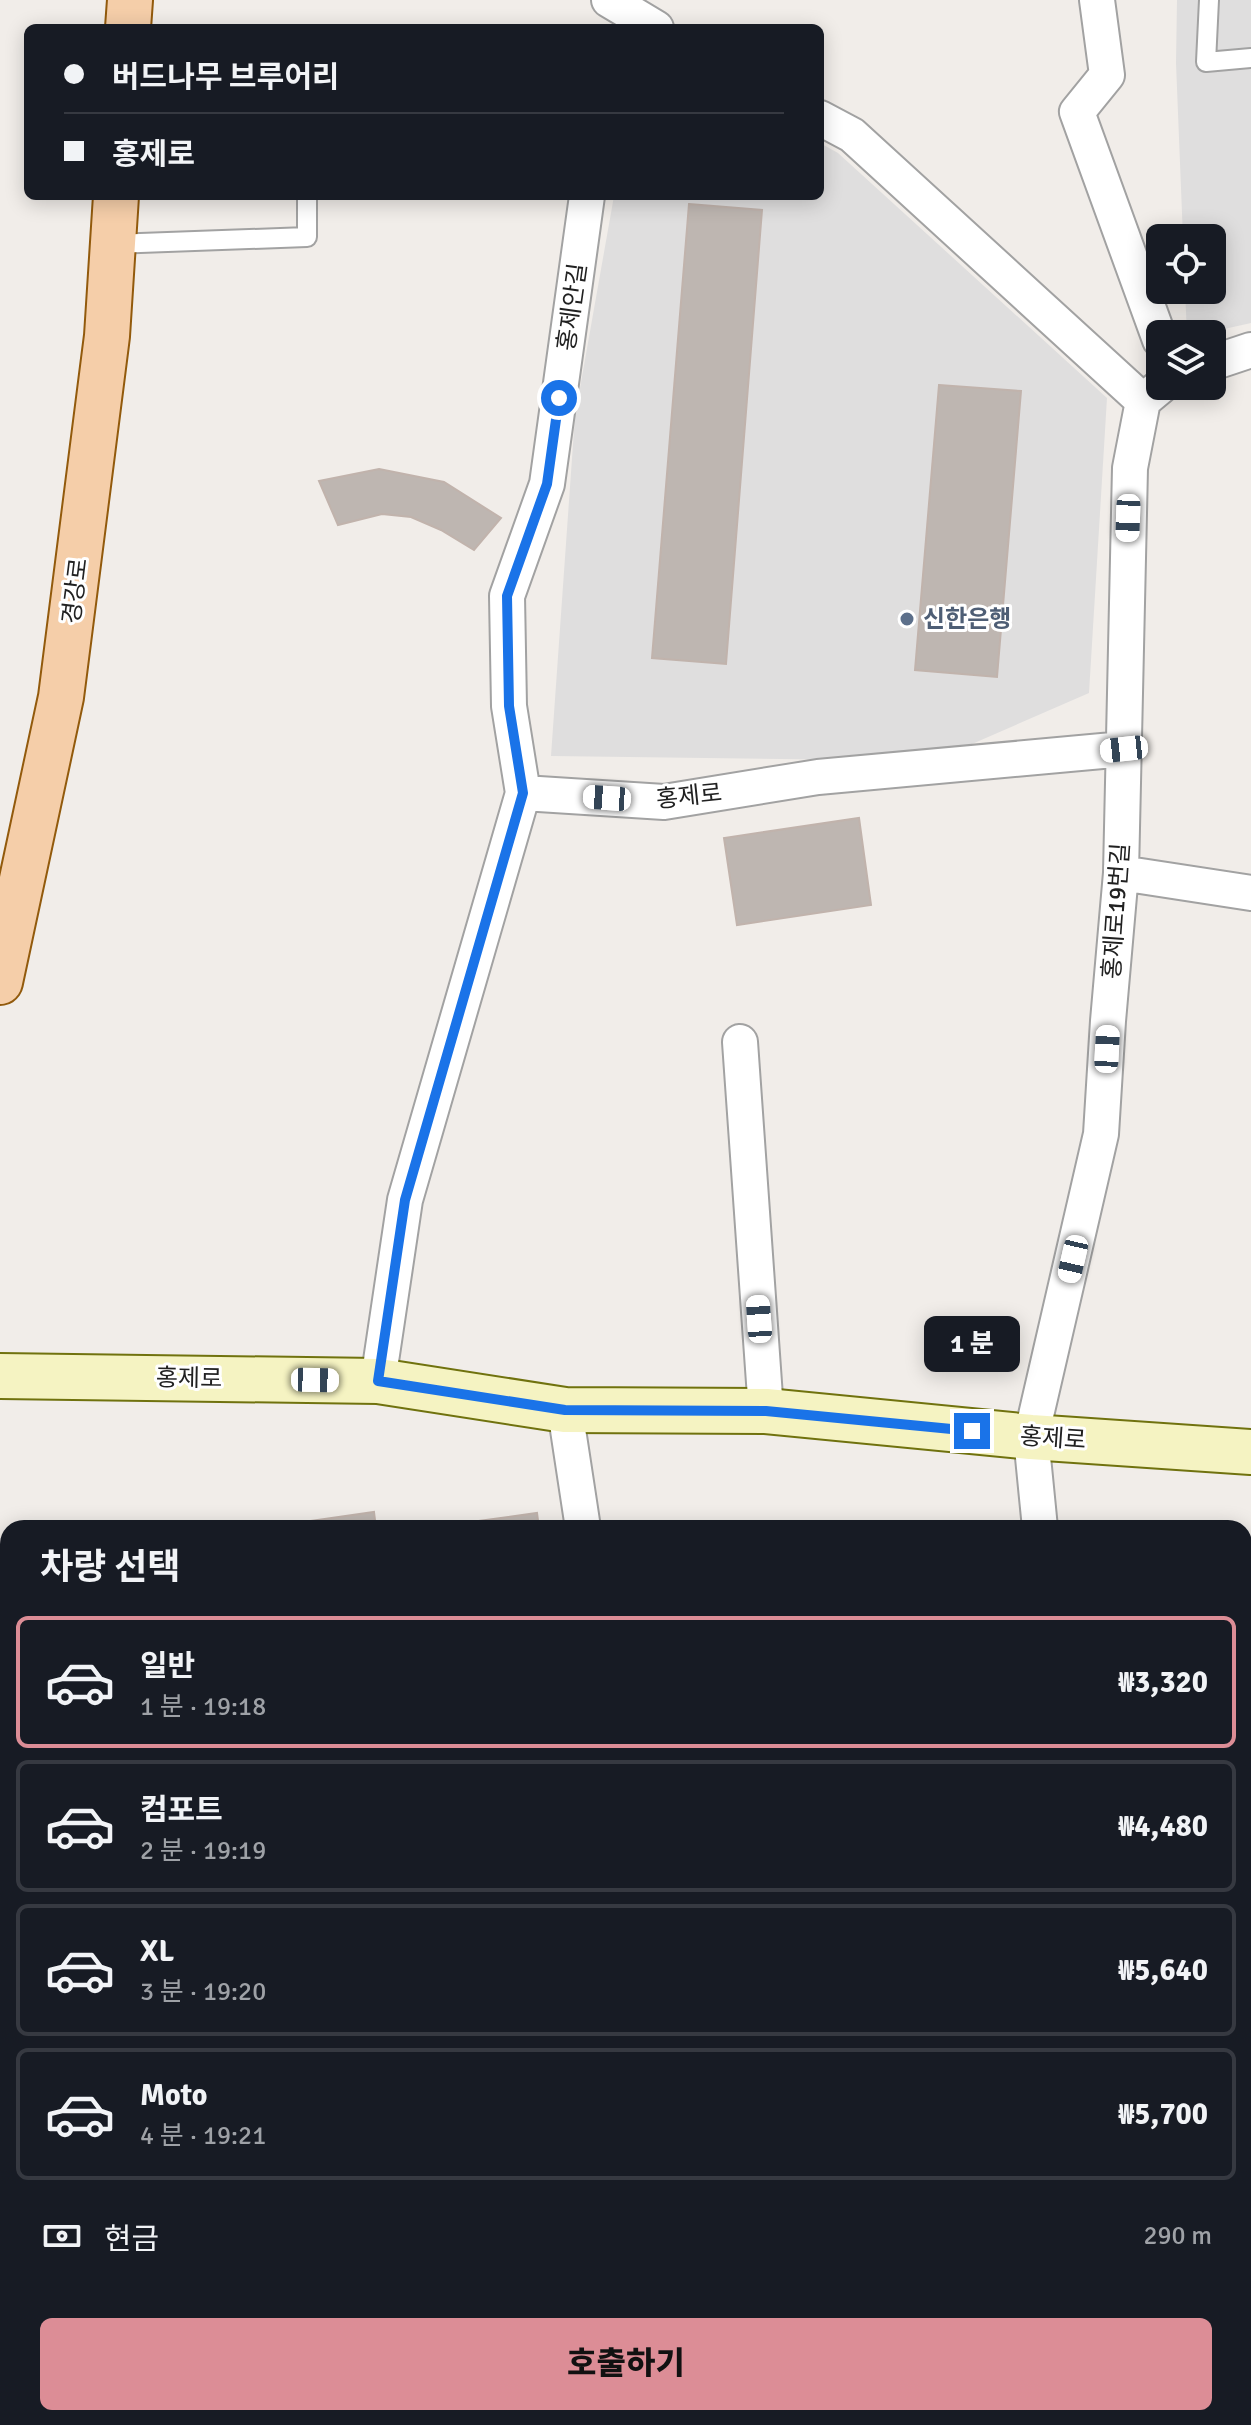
<!DOCTYPE html>
<html lang="ko">
<meta charset="utf-8">
<style>
body{margin:0;font-family:Signika,"Noto Sans KR",sans-serif;background:#20242c;color:#f1f3f6;height:100vh;display:flex;flex-direction:column;font-size:30px;white-space:nowrap}
*{box-sizing:border-box;margin:0}
p{font-size:26px;color:#9ea1a6}
.icon{flex:none;width:44px;height:44px;fill:none;stroke:currentColor;stroke-width:2;stroke-linecap:round;stroke-linejoin:round}
.map{position:relative;flex:1;overflow:hidden}
.panel{position:absolute;left:0px;top:1520px;width:1252px;height:906px;display:flex;flex-direction:column;background:#171b24;border-radius:24px 24px 0 0;box-shadow:0 4px 20px #0003}
.panel>*{flex:none}
.banner{position:absolute;left:24px;top:24px;width:800px;height:176px;border-radius:12px;box-shadow:0 4px 20px #0003;display:grid;align-content:center;height:176px;padding:0 40px;background:#171b24}
.tools{position:absolute;left:1146px;top:224px;display:grid;gap:16px}
.tools a{display:grid;place-items:center;width:80px;height:80px;border-radius:12px;background:#171b24;box-shadow:0 4px 20px #0003;font-size:40px}
.end{position:absolute;width:36px;height:36px;margin:-18px;border:10px solid #1a73e8;background:#fff;box-shadow:0 0 0 4px #fff}
.from{border-radius:50%}
.bubble{position:absolute;height:56px;border-radius:12px;background:#171b24;box-shadow:0 4px 20px #0003;font-size:26px;font-weight:800;line-height:56px;text-align:center}
.car{position:absolute;width:24px;height:48px;margin:-24px -12px;border-radius:10px;box-shadow:0 0 6px 2px #0007;background:linear-gradient(#fff 24%,#345 0 40%,#fff 0 76%,#345 0 86%,#fff 0)}
.banner b{display:flex;align-items:center;gap:28px;height:76px;font-size:30px}
.banner b+b{border-top:2px solid #363941}
.banner i{width:20px;height:20px;background:#f1f3f6}
ul{padding:0;list-style:none}
li{display:flex;align-items:center;gap:24px;height:132px;margin:0 16px 12px;padding:0 24px;border:4px solid #363941;border-radius:12px}
li div{flex:1}
li b{display:block;font-size:30px}
li em{font-style:normal;font-weight:800}
li.selected{border-color:#dc8d96}
li>.icon{width:72px;height:72px;stroke-width:1.5}
h2{padding:0 40px;font-size:36px;line-height:96px}
.pay{display:flex;align-items:center;gap:20px;height:88px;padding:0 40px;font-size:30px}
.pay p{margin-inline-start:auto}
.cta{display:flex;gap:16px;margin-top:auto;padding:16px 40px}
.cta a{flex:1;height:92px;border-radius:12px;background:#dc8d96;color:#111;font-size:32px;font-weight:800;line-height:92px;text-align:center}
.map>svg:first-child{display:block}
.residential{fill:#dfdede}
.education{fill:#fdfbe5}
.building{fill:#beb6b1;stroke:#c1b3ac;stroke-width:2}
.lines{fill:none;stroke-linecap:round;stroke-linejoin:round}
.lane-casing{stroke:#a2a2a2;stroke-width:22}
.street-casing{stroke:#a2a2a2;stroke-width:38}
.secondary-casing{stroke:#70720e;stroke-width:48}
.primary-casing{stroke:#925a0c;stroke-width:48}
.lane{stroke:#fff;stroke-width:18}
.street{stroke:#fff;stroke-width:34}
.secondary{stroke:#f5f3c2;stroke-width:44}
.primary{stroke:#f5cea9;stroke-width:44}
.route{stroke:#1a73e8;stroke-width:10}
.service-dot{fill:#5c6f8a;stroke:#fff;stroke-width:3}
.labels{text-anchor:middle;dominant-baseline:central;stroke-width:6;stroke-linejoin:round;paint-order:stroke}
.street-label{font-size:24px;fill:#212121;stroke:#fff}
.service-label{font-size:24px;font-weight:bold;fill:#4e5e75;stroke:#fff;text-anchor:start}
</style>
<div class="map">
<svg width="1251" height="2425" viewBox="0 0 1251 2425">
<rect width="100%" height="100%" fill="#f1ede9"/>
<path class="residential" d="M1177 0H1251V323L1202 334H1187L1185 290H1212V238H1183L1176 63Z
M820 143 838 153 1107 398 1089 693 933 761 551 756 575 416 614 196H820Z"/>
<path class="education" d="M131 2418H801L807 2425H132Z"/>
<path class="building" d="M689 204 762 210 726 664 652 658Z
M939 385 1021 391 997 677 915 670Z
M379 469 444 482 501 518 474 550 441 530 411 517 382 514 338 525 319 481Z
M859 818 871 905 737 925 724 838Z
M374 1512 376 1528H282V1525Z
M537 1513 539 1528H442L441 1526Z
M1244 1902 1251 1922V1963L1244 1969Z
M1244 2016 1251 2021V2063L1244 2073Z"/>
<g class="lines">
<defs>
<path id="lane" d="M1209 0 1206 62 1251 58
M113 244 307 237V196"/>
<path id="street" d="M609 0 656 28
M1097 0 1107 75 1077 112 1160 340
M820 118 852 135 1143 401
M1212 363 1251 350
M523 793 509 706 507 596 547 484 587 196
M1121 873 1251 893
M740 1042 766 1411
M378 1381 405 1200 523 793 664 802 818 777 1124 749
M565 1410 583 1528
M1040 1528 1031 1437 1101 1134 1108 1021 1121 873 1130 468 1143 401 1161 386
M1244 1883 1251 1893
M1244 2073 1251 2063
M827 2418 833 2425
M933 2418 939 2425
M981 2425 986 2418"/>
<path id="secondary" d="M0 1376 378 1381 565 1410 766 1411 1031 1437 1251 1452"/>
<path id="primary" d="M128 28 130 0
M0 982 61 697 107 336 116 196
M0 1906 8 1961
M82 2418 83 2425"/>
</defs>
<use href="#lane" class="lane-casing"/>
<use href="#street" class="street-casing"/>
<use href="#secondary" class="secondary-casing"/>
<use href="#primary" class="primary-casing"/>
<use href="#lane" class="lane"/>
<use href="#street" class="street"/>
<use href="#secondary" class="secondary"/>
<use href="#primary" class="primary"/>
</g>
<g class="lines">
<path class="route" d="M559 398 547 484 507 596 509 706 523 793 405 1200 378 1381 565 1410 766 1411 972 1431"/>
</g>
<circle class="service-dot" cx="907" cy="619" r="8"/>
<g class="labels">
<g class="street-label">
<text transform="translate(572 307) rotate(-82)">홍제안길</text>
<text transform="translate(75 591) rotate(-83)">경강로</text>
<text transform="translate(689 796) rotate(-6)">홍제로</text>
<text transform="translate(1116 911) rotate(-86)">홍제로19번길</text>
<text transform="translate(189 1378) rotate(1)">홍제로</text>
<text transform="translate(1053 1438) rotate(4)">홍제로</text>
</g>
<g class="service-label">
<text x="923" y="619">신한은행</text>
</g>
</g>
</svg>
<div class="tools">
<a><svg class="icon" aria-label="locate" viewBox="0 0 24 24"><circle cx="12" cy="12" r="6"/><path d="M12 2v4M12 18v4M2 12h4M18 12h4"/></svg></a>
<a><svg class="icon" aria-label="layers" viewBox="0 0 24 24"><path d="M12 4l9 5-9 5-9-5zM3 14l9 5 9-5"/></svg></a>
</div>
<i class="end from" style="left:559px;top:398px"></i>
<i class="end" style="left:972px;top:1431px"></i>
<div class="bubble" style="left:924px;top:1316px;width:96px">1 분</div>
<i class="car" style="left:1128px;top:518px;rotate:182deg"></i>
<i class="car" style="left:1124px;top:749px;rotate:264deg"></i>
<i class="car" style="left:607px;top:798px;rotate:274deg"></i>
<i class="car" style="left:1107px;top:1049px;rotate:3deg"></i>
<i class="car" style="left:1073px;top:1259px;rotate:193deg"></i>
<i class="car" style="left:759px;top:1319px;rotate:356deg"></i>
<i class="car" style="left:315px;top:1380px;rotate:91deg"></i>
<div class="banner">
<b><i class="from"></i>버드나무 브루어리</b>
<b><i></i>홍제로</b>
</div>
<section class="panel">
<h2>차량 선택</h2>
<ul>
<li class="selected"><svg class="icon" aria-label="car" viewBox="0 0 24 24"><path d="M5 17H2v-5l4-1 3-4h7l3 4 3 1v5h-3M9 17h6M6 11h13"/><circle cx="7" cy="17" r="2"/><circle cx="17" cy="17" r="2"/></svg><div><b>일반</b><p>1 분 · 19:18</p></div><em>₩3,320</em></li>
<li><svg class="icon" aria-label="car" viewBox="0 0 24 24"><path d="M5 17H2v-5l4-1 3-4h7l3 4 3 1v5h-3M9 17h6M6 11h13"/><circle cx="7" cy="17" r="2"/><circle cx="17" cy="17" r="2"/></svg><div><b>컴포트</b><p>2 분 · 19:19</p></div><em>₩4,480</em></li>
<li><svg class="icon" aria-label="car" viewBox="0 0 24 24"><path d="M5 17H2v-5l4-1 3-4h7l3 4 3 1v5h-3M9 17h6M6 11h13"/><circle cx="7" cy="17" r="2"/><circle cx="17" cy="17" r="2"/></svg><div><b>XL</b><p>3 분 · 19:20</p></div><em>₩5,640</em></li>
<li><svg class="icon" aria-label="car" viewBox="0 0 24 24"><path d="M5 17H2v-5l4-1 3-4h7l3 4 3 1v5h-3M9 17h6M6 11h13"/><circle cx="7" cy="17" r="2"/><circle cx="17" cy="17" r="2"/></svg><div><b>Moto</b><p>4 분 · 19:21</p></div><em>₩5,700</em></li>
</ul>
<div class="pay"><svg class="icon" aria-label="cash" viewBox="0 0 24 24"><path d="M3 7h18v10H3z"/><circle cx="12" cy="12" r="2"/></svg>현금<p>290 m</p></div>
<div class="cta"><a>호출하기</a></div>
</section>
</div>
